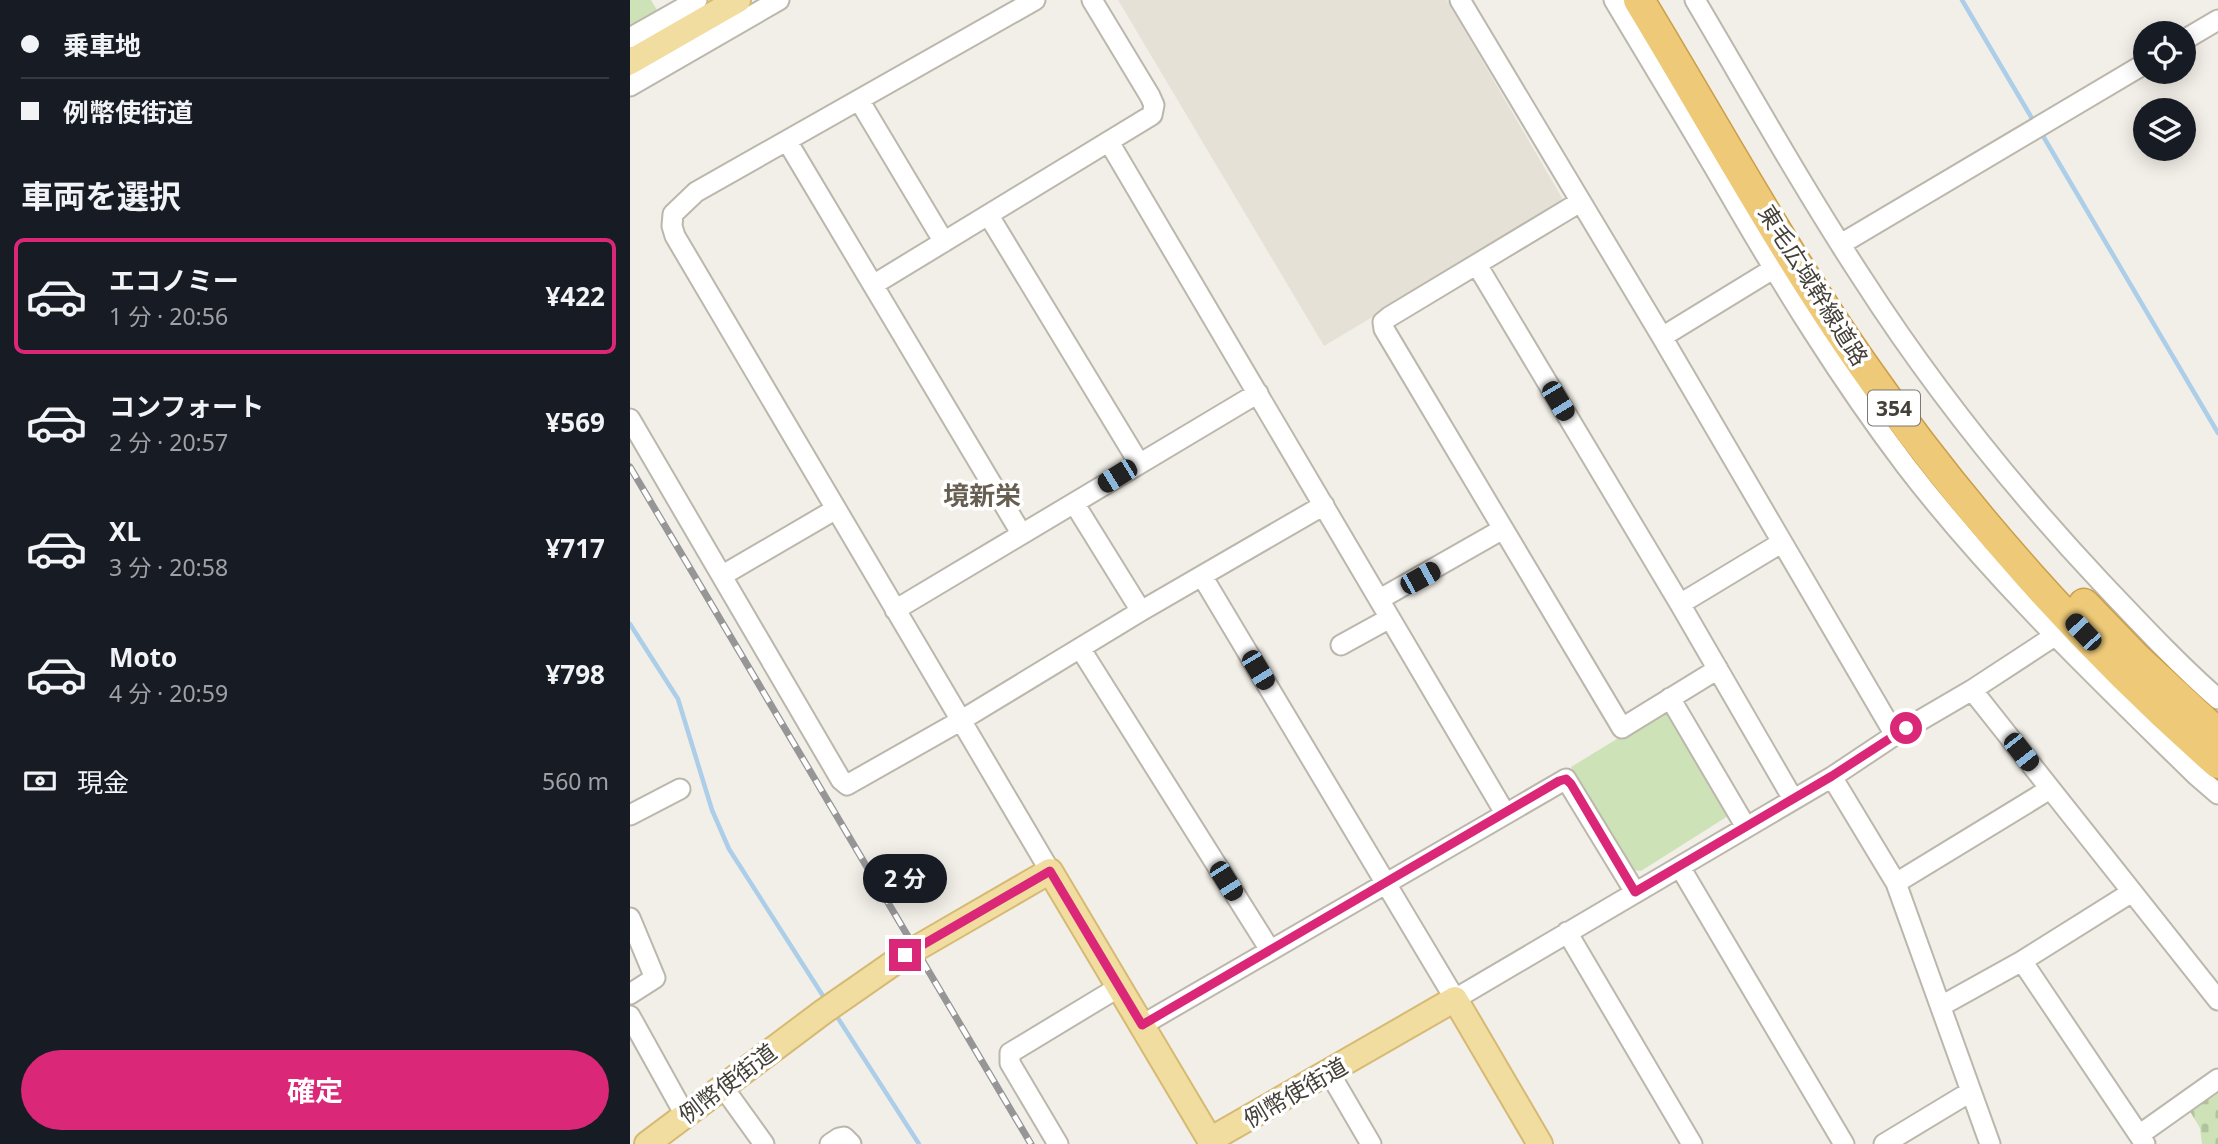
<!DOCTYPE html>
<html lang="ja">
<meta charset="utf-8">
<style>
body{margin:0;font-family:"Noto Sans","Noto Sans JP",sans-serif;background:#242831;color:#f1f3f6;height:100vh;display:flex;flex-direction:column;font-size:26px;white-space:nowrap}
*{box-sizing:border-box;margin:0}
p{font-size:23px;color:#9ea1a6}
.icon{flex:none;width:38px;height:38px;fill:none;stroke:currentColor;stroke-width:2;stroke-linecap:round;stroke-linejoin:round}
.map{position:relative;flex:1;overflow:hidden}
.details{display:flex;flex-direction:column;background:#171b24;width:630px}
.details>*{flex:none}
.top-card{display:grid;align-content:center;height:154px;padding:0 21px;background:#171b24}
.fabs{position:absolute;left:1503px;top:21px;display:grid;gap:14px}
.fabs a{display:grid;place-items:center;width:63px;height:63px;border-radius:50%;background:#171b24;box-shadow:0 4px 18px #0003;font-size:35px}
.end{position:absolute;width:32px;height:32px;margin:-16px;border:9px solid #db2777;background:#fff;box-shadow:0 0 0 4px #fff}
.from{border-radius:50%}
.bubble{position:absolute;height:49px;border-radius:24px;background:#171b24;box-shadow:0 4px 18px #0003;font-size:23px;font-weight:700;line-height:49px;text-align:center}
.car{position:absolute;width:21px;height:42px;margin:-21px -10px;border-radius:9px;box-shadow:0 0 5px 2px #0007;background:linear-gradient(#222 24%,#8ab4d8 0 40%,#222 0 76%,#8ab4d8 0 86%,#222 0)}
.top-card b{display:flex;align-items:center;gap:24px;height:66px;font-size:26px}
.top-card b+b{border-top:2px solid #363941}
.top-card i{width:18px;height:18px;background:#f1f3f6}
ul{padding:0;list-style:none}
li{display:flex;align-items:center;gap:21px;height:116px;margin:0 14px 10px;padding:0 7px;border:4px solid transparent;border-radius:10px}
li div{flex:1}
li b{display:block;font-size:26px}
li em{font-style:normal;font-weight:700}
li.current{border-color:#db2777}
li>.icon{width:63px;height:63px;stroke-width:1.5}
h2{padding:0 21px;font-size:32px;line-height:84px}
.pay{display:flex;align-items:center;gap:18px;height:77px;padding:0 21px;font-size:26px}
.pay p{margin-inline-start:auto}
.button{display:flex;gap:14px;margin-top:auto;padding:14px 21px}
.button a{flex:1;height:80px;border-radius:42px;background:#db2777;color:#fff;font-size:28px;font-weight:700;line-height:80px;text-align:center}
main{display:flex;flex:1;min-height:0}
.map>svg:first-child{display:block}
.residential{fill:#e5e1d7}
.cemetery{fill:url(#cemetery-stones)}
.green{fill:#cde2b6}
.lines{fill:none;stroke-linecap:round;stroke-linejoin:round}
.stream{stroke:#accee8;stroke-width:4.5}
.minor-casing{stroke:#bcb7ac;stroke-width:23}
.major-casing{stroke:#d6ba73;stroke-width:28}
.highway-casing{stroke:#cb9e49;stroke-width:33}
.minor{stroke:#fff;stroke-width:19}
.major{stroke:#f2dda1;stroke-width:24}
.highway{stroke:#edc978;stroke-width:30}
.rail-casing{stroke:#969696;stroke-width:7}
.rail{stroke:#fff;stroke-width:4.5;stroke-dasharray:13;stroke-linecap:butt}
.route{stroke:#db2777;stroke-width:9}
.labels{text-anchor:middle;dominant-baseline:central;stroke-width:7;stroke-linejoin:round;paint-order:stroke}
.shield{fill:#fff;stroke:#7d7974;stroke-width:2}
.shield-label{font-size:21px;font-weight:bold;fill:#454038}
.street-label{font-size:23px;fill:#454038;stroke:#fff}
.quarter-label{font-size:26px;font-weight:bold;fill:#665e50;stroke:#fff}
</style>
<main>
<section class="details">
<div class="top-card">
<b><i class="from"></i>乗車地</b>
<b><i></i>例幣使街道</b>
</div>
<h2>車両を選択</h2>
<ul>
<li class="current"><svg class="icon" aria-label="car" viewBox="0 0 24 24"><path d="M5 17H2v-5l4-1 3-4h7l3 4 3 1v5h-3M9 17h6M6 11h13"/><circle cx="7" cy="17" r="2"/><circle cx="17" cy="17" r="2"/></svg><div><b>エコノミー</b><p>1 分 · 20:56</p></div><em>¥422</em></li>
<li><svg class="icon" aria-label="car" viewBox="0 0 24 24"><path d="M5 17H2v-5l4-1 3-4h7l3 4 3 1v5h-3M9 17h6M6 11h13"/><circle cx="7" cy="17" r="2"/><circle cx="17" cy="17" r="2"/></svg><div><b>コンフォート</b><p>2 分 · 20:57</p></div><em>¥569</em></li>
<li><svg class="icon" aria-label="car" viewBox="0 0 24 24"><path d="M5 17H2v-5l4-1 3-4h7l3 4 3 1v5h-3M9 17h6M6 11h13"/><circle cx="7" cy="17" r="2"/><circle cx="17" cy="17" r="2"/></svg><div><b>XL</b><p>3 分 · 20:58</p></div><em>¥717</em></li>
<li><svg class="icon" aria-label="car" viewBox="0 0 24 24"><path d="M5 17H2v-5l4-1 3-4h7l3 4 3 1v5h-3M9 17h6M6 11h13"/><circle cx="7" cy="17" r="2"/><circle cx="17" cy="17" r="2"/></svg><div><b>Moto</b><p>4 分 · 20:59</p></div><em>¥798</em></li>
</ul>
<div class="pay"><svg class="icon" aria-label="cash" viewBox="0 0 24 24"><path d="M3 7h18v10H3z"/><circle cx="12" cy="12" r="2"/></svg>現金<p>560 m</p></div>
<div class="button"><a>確定</a></div>
</section>
<div class="map">
<svg width="1588" height="1144" viewBox="0 0 1588 1144">
<defs>
<pattern id="cemetery-stones" width="16" height="16" patternUnits="userSpaceOnUse" patternTransform="scale(1.75)"><rect width="16" height="16" fill="#cde2b6"/><path d="M2 7V4a2 2 0 0 1 4 0v3zM10 15v-3a2 2 0 0 1 4 0v3z" fill="#b1c39d"/></pattern>
</defs>
<rect width="100%" height="100%" fill="#f2efe8"/>
<path class="residential" d="M488 0H817L932 198 931 204 694 346Z"/>
<path class="cemetery" d="M1588 1087V1144H1572L1570 1128 1558 1108Z"/>
<path class="green" d="M0 0H21L27 10V18L0 34Z
M1036 709 1100 811 1098 816 1011 871 1003 870 941 767Z"/>
<g class="lines">
<path class="stream" d="M1332 0 1403 120
M1413 136 1588 433
M0 624 48 699 82 810 99 849 195 999
M204 1012 289 1144"/>
<defs>
<path id="minor" d="M405 0 66 192 43 214 42 226 45 236 420 871
M830 0 1032 337 1265 735
M984 0C1022 64 1061 127 1098 191 1153 286 1210 379 1276 466 1362 578 1466 677 1566 775L1588 794
M1065 0C1120 93 1173 188 1232 278 1302 387 1383 488 1471 582 1509 622 1547 663 1588 699
M0 38 67 0
M1554 40 1588 20
M0 86 149 0
M229 100 314 242
M157 141 391 533
M479 142 875 813
M950 202 759 317 753 322 754 329 992 728 1088 669
M359 216 509 463
M1211 244 1516 63
M847 265 1050 604 1163 799
M243 285 522 115 524 105 520 96 462 0
M1032 337 1143 269
M0 419 211 780 217 785 330 721 511 611 694 505
M444 503 511 611
M93 575 206 509
M572 576 825 999 1202 777 1265 735 1342 690 1426 635
M750 599 873 529
M1050 604 1151 543
M265 610 628 393
M711 645 760 618
M450 648 640 950
M1342 690 1588 1000
M1040 698 1116 827
M1202 777 1266 883 1360 1144
M0 815 50 789
M1050 867 1214 1144
M1266 883 1420 789
M0 918 25 978 0 994
M937 932 1062 1144
M1392 961 1515 1144
M1311 1006 1392 961 1502 892
M0 1016 55 1115
M512 1025 936 779 1005 892
M699 1072 741 1144
M93 1087 134 1144
M1509 1135 1588 1079
M200 1144 209 1138 214 1137 221 1144
M428 1144 380 1063V1053L489 987
M1254 1144 1340 1092"/>
<path id="major" d="M0 62 108 0
M17 1144 193 1012 275 955 420 871 580 1140 825 999 910 1144"/>
<path id="highway" d="M1009 0C1083 122 1152 249 1233 365 1334 510 1456 647 1588 763
M1454 604 1505 657 1588 734"/>
</defs>
<use href="#minor" class="minor-casing"/>
<use href="#major" class="major-casing"/>
<use href="#highway" class="highway-casing"/>
<use href="#minor" class="minor"/>
<use href="#major" class="major"/>
<use href="#highway" class="highway"/>
<defs>
<path id="rail" d="M0 467 401 1144"/>
</defs>
<use href="#rail" class="rail-casing"/>
<use href="#rail" class="rail"/>
</g>
<g class="lines">
<path class="route" d="M275 955 420 871 512 1025 929 781 936 779 941 784 1005 892 1202 776 1276 728"/>
</g>
<g class="labels">
<rect class="shield" x="1238" y="390.5" width="52" height="35" rx="5"/>
<g class="shield-label">
<text x="1264" y="408">354</text>
</g>
<g class="street-label">
<text transform="translate(1184 285) rotate(58)">東毛広域幹線道路</text>
<text transform="translate(97 1083) rotate(-37)">例幣使街道</text>
<text transform="translate(665 1092) rotate(-30)">例幣使街道</text>
</g>
<g class="quarter-label">
<text x="352" y="495">境新栄</text>
</g>
</g>
</svg>
<div class="fabs">
<a><svg class="icon" aria-label="locate" viewBox="0 0 24 24"><circle cx="12" cy="12" r="6"/><path d="M12 2v4M12 18v4M2 12h4M18 12h4"/></svg></a>
<a><svg class="icon" aria-label="layers" viewBox="0 0 24 24"><path d="M12 4l9 5-9 5-9-5zM3 14l9 5 9-5"/></svg></a>
</div>
<i class="end from" style="left:1276px;top:728px"></i>
<i class="end" style="left:275px;top:955px"></i>
<div class="bubble" style="left:233px;top:854px;width:84px">2 分</div>
<i class="car" style="left:928px;top:401px;rotate:149deg"></i>
<i class="car" style="left:487px;top:476px;rotate:238deg"></i>
<i class="car" style="left:790px;top:578px;rotate:61deg"></i>
<i class="car" style="left:1453px;top:632px;rotate:317deg"></i>
<i class="car" style="left:628px;top:670px;rotate:149deg"></i>
<i class="car" style="left:1391px;top:752px;rotate:142deg"></i>
<i class="car" style="left:596px;top:881px;rotate:148deg"></i>
</div>
</main>
